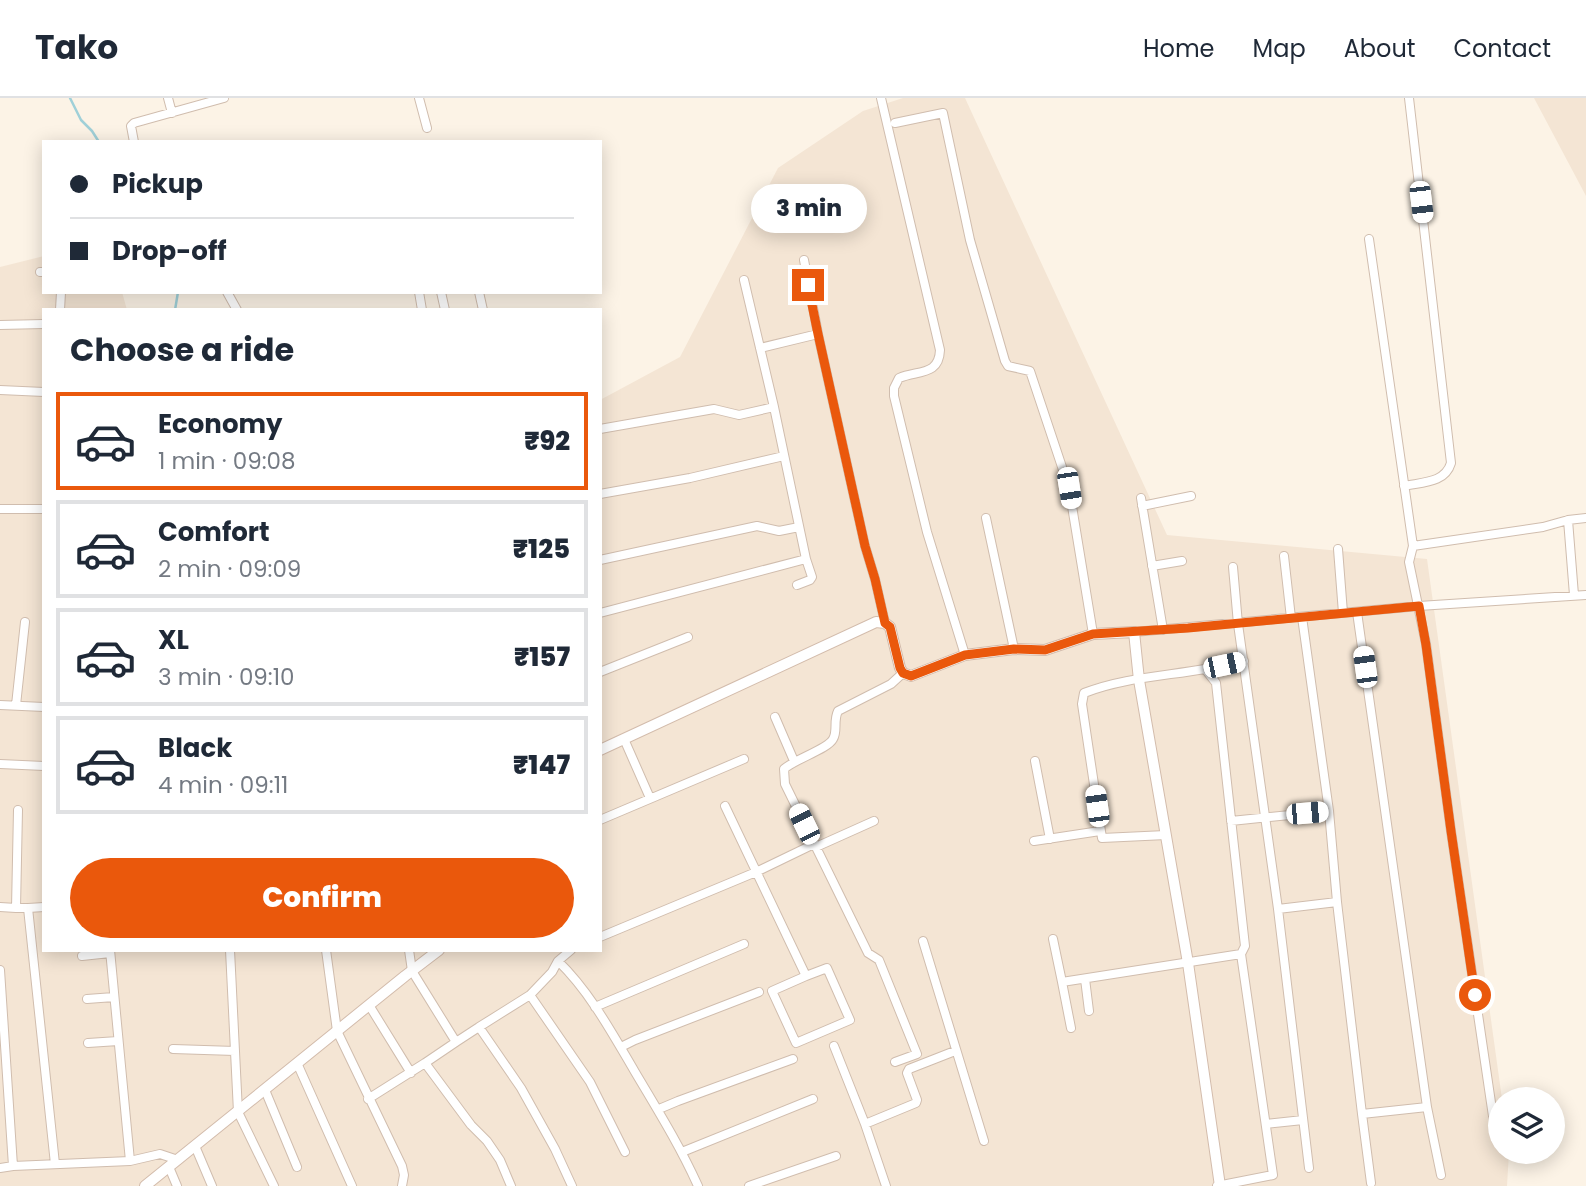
<!DOCTYPE html>
<meta charset="utf-8">
<style>
body{margin:0;font-family:Poppins,sans-serif;background:#f2f2f3;color:#1f2937;height:100vh;display:flex;flex-direction:column;font-size:26px;white-space:nowrap}
*{box-sizing:border-box;margin:0}
p{font-size:23px;color:#747a83}
.icon{flex:none;width:38px;height:38px;fill:none;stroke:currentColor;stroke-width:2;stroke-linecap:round;stroke-linejoin:round}
.map{position:relative;flex:1;overflow:hidden}
.drawer{position:absolute;left:42px;top:210px;width:560px;height:644px;display:flex;flex-direction:column;background:#fff;border-radius:0px;box-shadow:0 4px 18px #0003}
.drawer>*{flex:none}
.hud{position:absolute;left:42px;top:42px;width:560px;height:154px;border-radius:0px;box-shadow:0 4px 18px #0003;display:grid;align-content:center;height:154px;padding:0 28px;background:#fff}
.tools{position:absolute;left:1488px;top:989px;display:grid;gap:14px}
.tools a{display:grid;place-items:center;width:77px;height:77px;border-radius:50%;background:#fff;box-shadow:0 4px 18px #0003;font-size:35px}
.end{position:absolute;width:32px;height:32px;margin:-16px;border:9px solid #ea580c;background:#fff;box-shadow:0 0 0 4px #fff}
.from{border-radius:50%}
.bubble{position:absolute;height:49px;border-radius:24px;background:#fff;box-shadow:0 4px 18px #0003;font-size:23px;font-weight:800;line-height:49px;text-align:center}
.car{position:absolute;width:21px;height:42px;margin:-21px -10px;border-radius:9px;box-shadow:0 0 5px 2px #0007;background:linear-gradient(#fff 24%,#345 0 40%,#fff 0 76%,#345 0 86%,#fff 0)}
.hud b{display:flex;align-items:center;gap:24px;height:66px;font-size:26px}
.hud b+b{border-top:2px solid #e0e1e3}
.hud i{width:18px;height:18px;background:#1f2937}
ul{padding:0;list-style:none}
li{display:flex;align-items:center;gap:21px;height:98px;margin:0 14px 10px;padding:0 14px;border:4px solid #e0e1e3;border-radius:0px}
li div{flex:1}
li b{display:block;font-size:26px}
li em{font-style:normal;font-weight:800}
li.current{border-color:#ea580c}
li>.icon{width:63px;height:63px;stroke-width:1.5}
h2{padding:0 28px;font-size:32px;line-height:84px}
.button{display:flex;gap:14px;margin-top:auto;padding:14px 28px}
.button a{flex:1;height:80px;border-radius:42px;background:#ea580c;color:#fff;font-size:28px;font-weight:800;line-height:80px;text-align:center}
header{display:flex;align-items:center;gap:42px;box-sizing:border-box;height:98px;padding:0 35px;background:#fff;border-bottom:2px solid #e0e1e3}
header strong{font-size:33px}
nav{display:flex;gap:38px;margin-inline-start:auto;font-size:24px}
.map>svg:first-child{display:block}
.residential{fill:#f4e5d4}
.lines{fill:none;stroke-linecap:round;stroke-linejoin:round}
.stream{stroke:#a0d0d8;stroke-width:2.5}
.street-casing{stroke:#d0bdae;stroke-width:10}
.secondary-casing{stroke:#d3bcac;stroke-width:12}
.street{stroke:#fff;stroke-width:8}
.secondary{stroke:#fff;stroke-width:10}
.route{stroke:#ea580c;stroke-width:9}
</style>
<header>
<strong>Tako</strong>
<nav><a>Home</a><a>Map</a><a>About</a><a>Contact</a></nav>
</header>
<div class="map">
<svg width="1586" height="1088" viewBox="0 0 1586 1088">
<rect width="100%" height="100%" fill="#fcf3e6"/>
<path class="residential" d="M903 0H965L1167 437 1427 461 1502 1001H1500V1054H1509L1507 1088H0V169L44 158V194H122L127 212H44V852H600V302L680 259 778 70 863 13Z
M1534 0H1586V98Z"/>
<g class="lines">
<path class="stream" d="M70 0 81 22 92 33 99 44
M175 212 178 194"/>
<defs>
<path id="street" d="M168 0 172 15
M419 0 427 30
M881 0 940 252C939 278 918 272 899 280L894 290V298L927 434 965 557
M895 25 943 15 970 142 1005 263 1008 268 1030 273 1069 390 1093 536
M134 44 131 28 134 25 224 0
M1369 141 1413 448
M804 162 818 236 865 448 875 481 885 525
M40 174H44
M744 182 774 309 806 461 812 479 810 482 797 487
M227 194 237 212
M419 194 422 212
M441 194 445 212
M479 194 483 212
M60 212 61 194
M0 227 44 226
M760 250 818 236
M0 292 44 294
M600 331 714 311 739 317 774 309
M1404 388C1423 384 1445 385 1451 365L1409 0
M600 396 690 380 784 358
M1141 400 1163 532
M1142 408 1191 398
M0 411H44
M986 420 1014 551
M1568 422 1574 497
M1338 451 1343 515
M1284 458 1291 520
M600 462 757 428 779 433 799 429
M1152 468 1182 463
M1233 469 1238 526 1278 811
M1357 514 1427 1009 1362 1016
M600 515 806 461
M1134 534 1419 508 1586 497
M1205 571 1244 563
M600 574 688 539
M0 607 44 609
M16 607 25 524
M775 619 794 663
M624 641 650 700
M1035 663 1050 741
M0 666 44 668
M725 708 806 878 772 893 796 945 850 922 827 870 806 878
M1329 713 1337 804
M600 722 744 661
M1231 723 1329 713 1302 519
M1034 743 1100 733
M816 749 874 723
M0 809 16 810 18 712
M16 810H28L55 1066
M28 810 44 809
M600 839 756 774 814 746
M1053 841 1062 884
M923 843 984 1043
M110 852 130 1063
M230 852 238 1014 274 1088
M326 852 337 933 402 1068 404 1077 402 1088
M409 852 412 873 456 944 479 929 521 990 555 1051 572 1088
M82 858 110 855
M558 863C590 894 612 935 635 974 657 1011 680 1048 698 1088
M0 872 13 1068
M1085 881 1089 913
M530 897 552 874 558 863 571 852
M87 901 114 899
M369 907 411 975
M595 909 744 846
M479 929 530 897 590 984 625 1054
M1071 930 1062 884 1241 856 1245 848 1216 585 1205 571C1165 578 1122 580 1084 595L1082 606 1102 740 1166 737
M456 944 425 965 471 1027 487 1043 500 1062 511 1088
M88 945 118 943
M834 948 865 1026 886 1088
M621 949 635 942 759 894
M173 951 235 953
M895 964 917 956 879 862 868 855 785 686 784 671C795 661 828 651 833 641 838 633 833 623 838 613L891 586 903 575
M297 965 352 1088
M265 992 297 1069
M368 1001 425 965
M1427 1009 1441 1077
M659 1011 678 1003 793 961
M1494 1025 1451 733 1426 546 1409 464 1413 448 1543 429 1568 422 1586 420
M865 1026 916 1005 917 1002 907 975 909 971 955 953
M1266 1026 1303 1022
M195 1048 212 1088
M682 1054 813 1001
M169 1069 177 1088
M0 1070 13 1068 130 1063 160 1056 178 1062
M1309 1070 1278 811 1337 804 1362 1016 1371 1085
M749 1088 836 1058
M1217 1088 1273 1077 1241 856"/>
<path id="secondary" d="M600 652 876 524 885 525 890 529 900 570 903 575 911 578 965 557 1014 551 1045 552 1093 536 1134 534 1139 582 1188 865 1220 1088
M145 1088 405 878 439 852"/>
</defs>
<use href="#street" class="street-casing"/>
<use href="#secondary" class="secondary-casing"/>
<use href="#street" class="street"/>
<use href="#secondary" class="secondary"/>
</g>
<g class="lines">
<path class="route" d="M808 187 818 236 865 448 875 481 885 525 890 529 900 570 903 575 911 578 965 557 1014 551 1045 552 1093 536 1188 530 1419 508 1426 547 1451 733 1475 897"/>
</g>
</svg>
<div class="tools">
<a><svg class="icon" aria-label="layers" viewBox="0 0 24 24"><path d="M12 4l9 5-9 5-9-5zM3 14l9 5 9-5"/></svg></a>
</div>
<i class="end from" style="left:1475px;top:897px"></i>
<i class="end" style="left:808px;top:187px"></i>
<div class="bubble" style="left:751px;top:86px;width:116px">3 min</div>
<i class="car" style="left:1421px;top:104px;rotate:173deg"></i>
<i class="car" style="left:1069px;top:390px;rotate:171deg"></i>
<i class="car" style="left:1224px;top:567px;rotate:78deg"></i>
<i class="car" style="left:1365px;top:569px;rotate:352deg"></i>
<i class="car" style="left:1097px;top:708px;rotate:352deg"></i>
<i class="car" style="left:1307px;top:715px;rotate:85deg"></i>
<i class="car" style="left:804px;top:726px;rotate:334deg"></i>
<div class="hud">
<b><i class="from"></i>Pickup</b>
<b><i></i>Drop-off</b>
</div>
<section class="drawer">
<h2>Choose a ride</h2>
<ul>
<li class="current"><svg class="icon" aria-label="car" viewBox="0 0 24 24"><path d="M5 17H2v-5l4-1 3-4h7l3 4 3 1v5h-3M9 17h6M6 11h13"/><circle cx="7" cy="17" r="2"/><circle cx="17" cy="17" r="2"/></svg><div><b>Economy</b><p>1 min · 09:08</p></div><em>₹92</em></li>
<li><svg class="icon" aria-label="car" viewBox="0 0 24 24"><path d="M5 17H2v-5l4-1 3-4h7l3 4 3 1v5h-3M9 17h6M6 11h13"/><circle cx="7" cy="17" r="2"/><circle cx="17" cy="17" r="2"/></svg><div><b>Comfort</b><p>2 min · 09:09</p></div><em>₹125</em></li>
<li><svg class="icon" aria-label="car" viewBox="0 0 24 24"><path d="M5 17H2v-5l4-1 3-4h7l3 4 3 1v5h-3M9 17h6M6 11h13"/><circle cx="7" cy="17" r="2"/><circle cx="17" cy="17" r="2"/></svg><div><b>XL</b><p>3 min · 09:10</p></div><em>₹157</em></li>
<li><svg class="icon" aria-label="car" viewBox="0 0 24 24"><path d="M5 17H2v-5l4-1 3-4h7l3 4 3 1v5h-3M9 17h6M6 11h13"/><circle cx="7" cy="17" r="2"/><circle cx="17" cy="17" r="2"/></svg><div><b>Black</b><p>4 min · 09:11</p></div><em>₹147</em></li>
</ul>
<div class="button"><a>Confirm</a></div>
</section>
</div>
